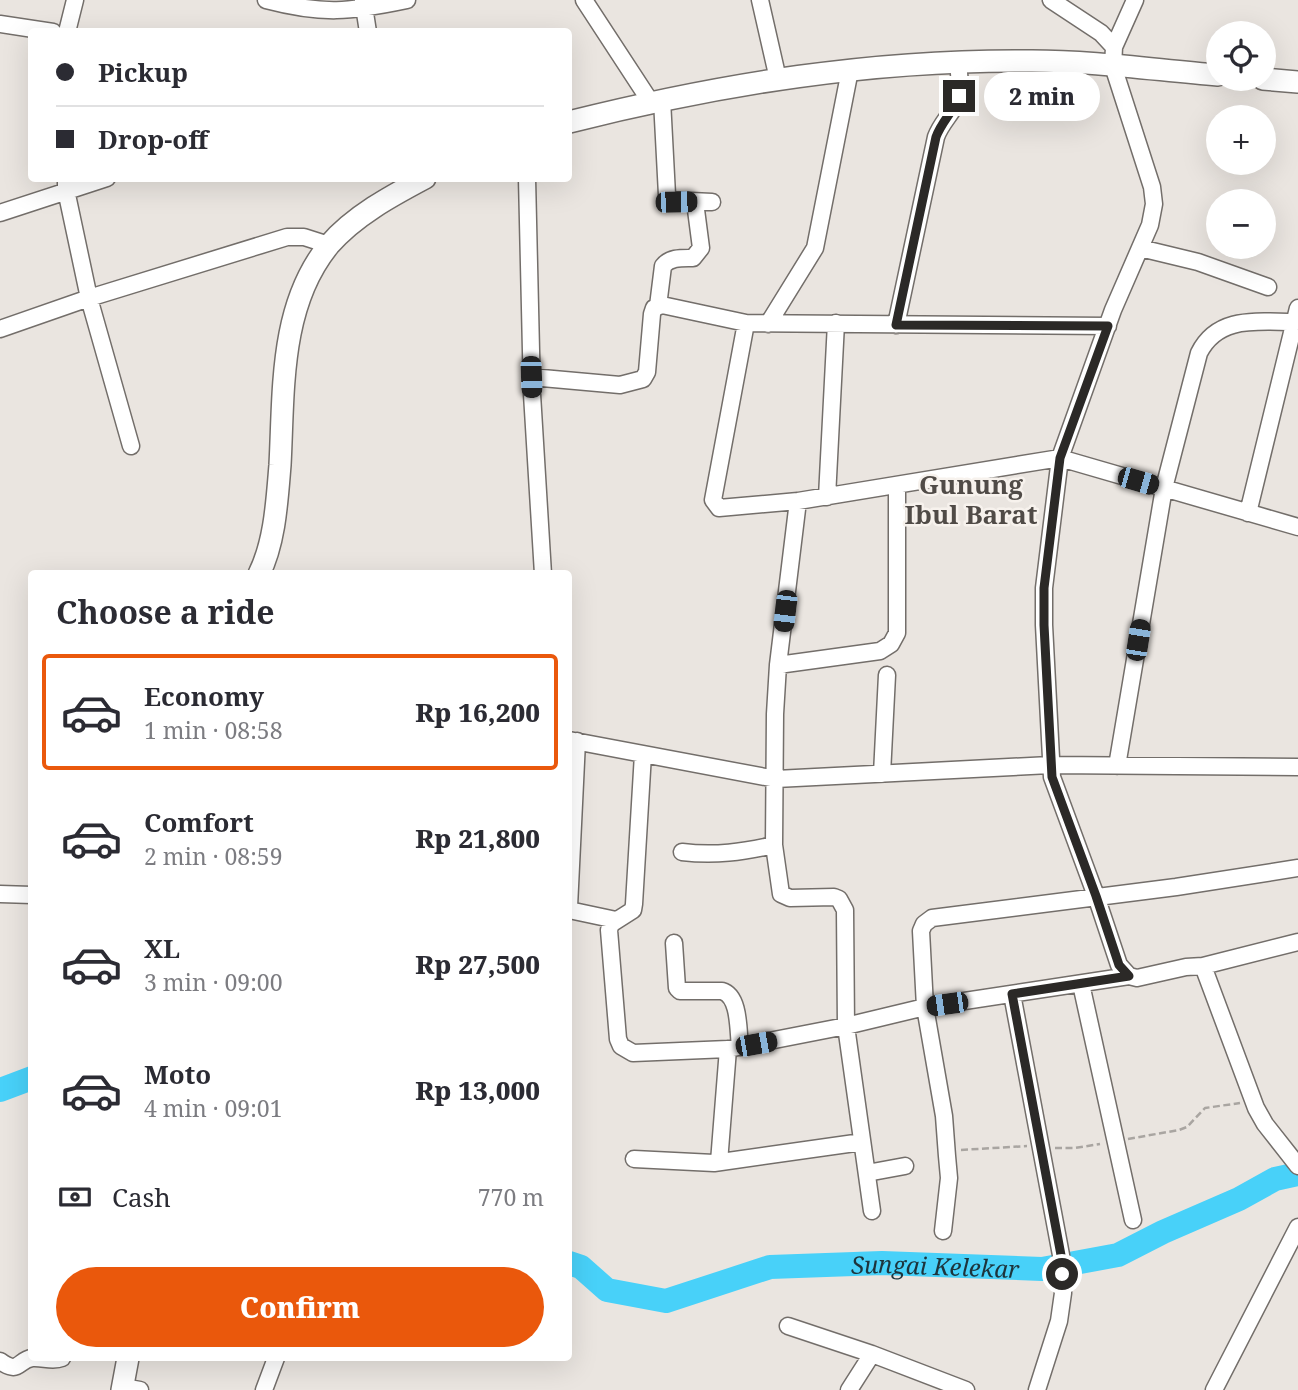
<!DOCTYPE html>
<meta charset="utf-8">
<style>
body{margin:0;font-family:"Noto Serif",serif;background:#f2f2f3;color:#2b2b33;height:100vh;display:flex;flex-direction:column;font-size:26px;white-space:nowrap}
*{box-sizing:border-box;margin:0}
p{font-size:23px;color:#7c7c81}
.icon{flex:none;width:38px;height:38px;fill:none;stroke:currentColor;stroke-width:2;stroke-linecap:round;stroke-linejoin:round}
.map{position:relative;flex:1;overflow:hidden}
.drawer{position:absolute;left:28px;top:570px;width:544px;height:791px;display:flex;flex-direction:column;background:#fff;border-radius:7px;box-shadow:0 7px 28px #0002}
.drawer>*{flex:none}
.banner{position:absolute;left:28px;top:28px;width:544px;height:154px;border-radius:7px;box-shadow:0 7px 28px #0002;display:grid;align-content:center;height:154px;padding:0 28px;background:#fff}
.buttons{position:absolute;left:1206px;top:21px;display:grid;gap:14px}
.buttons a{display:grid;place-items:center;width:70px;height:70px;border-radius:50%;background:#fff;box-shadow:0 7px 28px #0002;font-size:35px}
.end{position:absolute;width:32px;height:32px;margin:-16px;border:9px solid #2b2927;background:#fff;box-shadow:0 0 0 4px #fff}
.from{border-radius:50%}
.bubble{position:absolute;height:49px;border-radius:24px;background:#fff;box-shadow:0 7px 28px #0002;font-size:23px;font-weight:800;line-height:49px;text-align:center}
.car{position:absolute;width:21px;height:42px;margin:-21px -10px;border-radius:9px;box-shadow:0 0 5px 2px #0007;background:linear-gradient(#222 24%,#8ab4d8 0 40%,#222 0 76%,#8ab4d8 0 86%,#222 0)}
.banner b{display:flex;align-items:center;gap:24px;height:66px;font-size:26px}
.banner b+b{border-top:2px solid #e1e1e2}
.banner i{width:18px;height:18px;background:#2b2b33}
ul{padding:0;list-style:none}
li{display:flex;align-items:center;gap:21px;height:116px;margin:0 14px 10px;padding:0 14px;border:4px solid transparent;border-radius:7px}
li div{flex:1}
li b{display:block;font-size:26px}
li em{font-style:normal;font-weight:800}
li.on{border-color:#ea580c}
li>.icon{width:63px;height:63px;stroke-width:1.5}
h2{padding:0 28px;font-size:32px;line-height:84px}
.pay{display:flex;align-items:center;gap:18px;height:77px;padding:0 28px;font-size:26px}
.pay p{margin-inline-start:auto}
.cta{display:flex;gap:14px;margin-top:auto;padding:14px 28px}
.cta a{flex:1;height:80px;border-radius:42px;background:#ea580c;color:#fff;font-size:28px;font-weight:800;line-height:80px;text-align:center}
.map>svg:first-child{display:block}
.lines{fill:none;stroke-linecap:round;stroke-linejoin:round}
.river{stroke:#48d1f9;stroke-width:24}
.street-casing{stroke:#736e6a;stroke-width:19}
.secondary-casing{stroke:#736e6a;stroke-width:24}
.path{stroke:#a9a5a1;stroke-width:2.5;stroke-dasharray:7 3.5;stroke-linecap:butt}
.street{stroke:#fff;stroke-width:16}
.secondary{stroke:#fff;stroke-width:21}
.route{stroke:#2b2927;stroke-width:9}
.labels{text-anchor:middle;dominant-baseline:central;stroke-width:5;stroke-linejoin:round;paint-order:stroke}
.water-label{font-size:24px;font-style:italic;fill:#1d343c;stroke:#f7f2ed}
.quarter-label{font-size:26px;font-weight:bold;fill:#504b47;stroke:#f7f2ed}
</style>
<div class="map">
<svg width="1298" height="1390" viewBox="0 0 1298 1390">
<rect width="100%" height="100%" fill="#eae5e0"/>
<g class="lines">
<g class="river">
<path d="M0 1090 32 1078"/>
<path id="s1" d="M569 1263 581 1267 607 1290 666 1301 770 1267 882 1263 1042 1269 1118 1255 1163 1232 1239 1199 1275 1179 1298 1174"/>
</g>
<defs>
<path id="street" d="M266 0C323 15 350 12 407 0
M363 0 368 32
M584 0 650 101
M760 0 778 79
M1051 0 1101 33 1114 47 1113 66 1152 187 1154 204 1150 225 1113 310 1060 458 1044 588V625L1052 777 1096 896 1119 965 1129 976 1137 978 1186 967 1203 966 1256 1108 1265 1124 1298 1166
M0 24 53 32
M67 32 75 0
M1114 47 1135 0
M662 100 667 195 670 200 712 202
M66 178V190L89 298 131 446
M527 178 532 394 543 574
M0 213 107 178
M1140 248 1198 262 1268 287
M658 306 663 266C670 257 682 258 693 258L701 248 695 202
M746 323 713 500 719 508 798 501 1060 458 1298 527
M768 324 815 248 850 70
M896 325 936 137C941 123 951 115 957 102 962 91 959 75 958 62
M0 329 89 298 287 237H304L329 245
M531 377 620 385 643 379 647 372 652 314 654 308 662 305 746 323 1108 326
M827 497 836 323
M798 501 778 665 775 714 774 845 781 894 790 898 834 897 839 899 845 910 846 1026 872 1211
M1248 513 1298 308
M778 665 880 651 891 644 897 633V486
M569 740 776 779 1050 765 1298 767
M643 754 634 904 633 910 611 924 609 930 618 1039 621 1046 633 1053 728 1049 846 1026 925 1007 1129 976
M1117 766 1164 488 1199 353C1218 315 1258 322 1294 322
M882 774 887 675
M682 852C715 856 743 852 774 845
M0 894 32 895
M569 907 577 741
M569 910 616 920
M674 943 677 988 680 991H722C740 996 738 1031 740 1047
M1203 966 1298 942
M1081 984 1133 1220
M1012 994 1061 1255 1063 1293 1059 1321 1037 1390
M634 1159 714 1163 862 1142
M719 1162 728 1049
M867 1173 905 1166
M943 1231 949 1178 947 1156 944 1116 925 1007 921 931 924 924 932 918 1176 887 1298 868
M788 1326 872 1354 966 1390
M0 1361C19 1375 18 1360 32 1358 43 1357 52 1362 62 1358
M123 1387 140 1390
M264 1390 276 1358
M849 1390 872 1354
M1214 1390 1298 1227"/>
<path id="secondary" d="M1263 79 1298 82
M569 122C721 84 875 59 1032 61 1094 61 1156 70 1218 75
M259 574C275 542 277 501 280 465 284 391 279 306 329 245 354 216 391 196 425 178
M122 1390 128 1358"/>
</defs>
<use href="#street" class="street-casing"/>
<use href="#secondary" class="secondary-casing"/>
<path class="path" d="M1128 1139 1179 1130 1187 1127 1205 1108 1240 1103
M1055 1148H1075L1100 1144
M961 1150 1027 1146"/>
<use href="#street" class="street"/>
<use href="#secondary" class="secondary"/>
</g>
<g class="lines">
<path class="route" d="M959 96C954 111 942 121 936 137L896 325 1108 326 1060 458 1044 588V625L1052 777 1096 896 1119 965 1129 976 1012 994 1061 1255 1062 1274"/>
</g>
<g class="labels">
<g class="water-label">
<text stroke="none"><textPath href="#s1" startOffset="382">Sungai Kelekar</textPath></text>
</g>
<g class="quarter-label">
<text x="971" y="484">Gunung<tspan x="971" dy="30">Ibul Barat</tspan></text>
</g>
</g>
</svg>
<div class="buttons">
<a><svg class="icon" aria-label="locate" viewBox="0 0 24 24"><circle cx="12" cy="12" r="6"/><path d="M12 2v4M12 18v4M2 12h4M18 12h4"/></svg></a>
<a>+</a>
<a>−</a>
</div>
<i class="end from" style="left:1062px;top:1274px"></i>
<i class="end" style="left:959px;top:96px"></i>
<div class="bubble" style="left:984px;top:72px;width:116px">2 min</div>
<i class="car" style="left:676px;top:202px;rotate:89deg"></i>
<i class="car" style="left:531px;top:377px;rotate:178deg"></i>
<i class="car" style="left:1138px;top:481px;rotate:106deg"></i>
<i class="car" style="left:785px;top:611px;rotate:187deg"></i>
<i class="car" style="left:1138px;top:640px;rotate:9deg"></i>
<i class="car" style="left:947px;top:1004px;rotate:262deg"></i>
<i class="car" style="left:756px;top:1044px;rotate:80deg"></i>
<div class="banner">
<b><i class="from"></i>Pickup</b>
<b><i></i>Drop-off</b>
</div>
<section class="drawer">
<h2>Choose a ride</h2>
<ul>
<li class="on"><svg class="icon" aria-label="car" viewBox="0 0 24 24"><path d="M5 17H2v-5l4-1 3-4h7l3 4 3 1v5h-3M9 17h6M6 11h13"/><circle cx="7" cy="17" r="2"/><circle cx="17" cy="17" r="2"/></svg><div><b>Economy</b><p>1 min · 08:58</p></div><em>Rp 16,200</em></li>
<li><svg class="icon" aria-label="car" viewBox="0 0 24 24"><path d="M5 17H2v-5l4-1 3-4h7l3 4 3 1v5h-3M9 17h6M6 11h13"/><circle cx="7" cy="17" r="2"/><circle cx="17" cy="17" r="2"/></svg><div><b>Comfort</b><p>2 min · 08:59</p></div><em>Rp 21,800</em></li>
<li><svg class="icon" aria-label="car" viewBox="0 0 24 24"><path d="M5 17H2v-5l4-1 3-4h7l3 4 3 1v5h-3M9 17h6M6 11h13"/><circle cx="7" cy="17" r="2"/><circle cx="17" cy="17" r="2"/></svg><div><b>XL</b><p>3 min · 09:00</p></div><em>Rp 27,500</em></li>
<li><svg class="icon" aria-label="car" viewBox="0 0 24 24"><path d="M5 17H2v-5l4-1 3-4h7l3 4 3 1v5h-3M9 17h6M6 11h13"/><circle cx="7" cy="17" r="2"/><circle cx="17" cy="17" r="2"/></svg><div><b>Moto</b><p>4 min · 09:01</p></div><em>Rp 13,000</em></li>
</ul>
<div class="pay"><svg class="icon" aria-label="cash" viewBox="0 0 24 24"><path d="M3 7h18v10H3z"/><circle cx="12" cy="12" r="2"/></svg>Cash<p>770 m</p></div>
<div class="cta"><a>Confirm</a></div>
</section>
</div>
